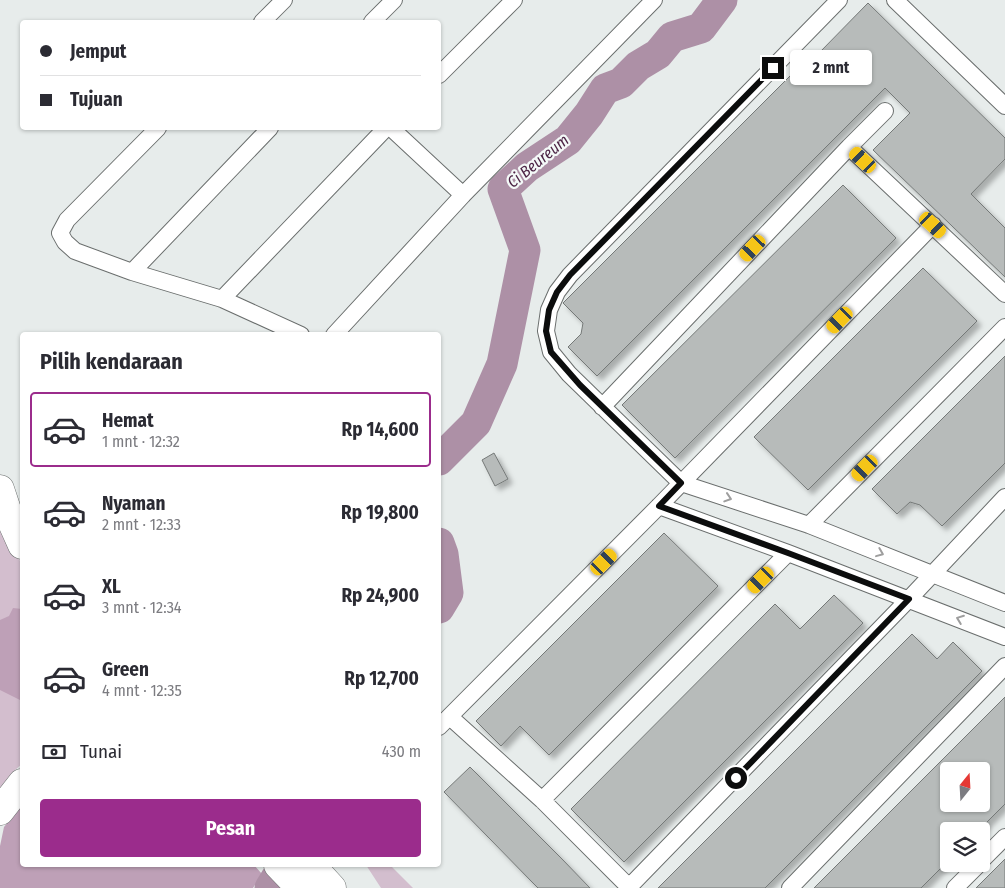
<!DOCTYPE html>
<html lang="id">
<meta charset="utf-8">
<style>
body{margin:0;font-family:"Fira Sans Condensed",sans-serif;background:#f2f2f3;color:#2b2b33;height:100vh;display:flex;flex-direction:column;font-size:19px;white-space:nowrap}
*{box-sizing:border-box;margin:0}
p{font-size:16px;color:#7c7c81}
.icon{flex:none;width:28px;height:28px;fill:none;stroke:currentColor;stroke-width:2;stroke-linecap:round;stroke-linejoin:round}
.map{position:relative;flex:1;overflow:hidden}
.sheet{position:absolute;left:20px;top:332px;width:421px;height:535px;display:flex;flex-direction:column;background:#fff;border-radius:5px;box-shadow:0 1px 4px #0004}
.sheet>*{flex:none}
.guide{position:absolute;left:20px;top:20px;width:421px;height:110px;border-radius:5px;box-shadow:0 1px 4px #0004;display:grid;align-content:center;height:110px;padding:0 20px;background:#fff}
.needle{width:32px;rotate:18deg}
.buttons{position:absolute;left:940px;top:762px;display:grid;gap:10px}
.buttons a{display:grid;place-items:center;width:50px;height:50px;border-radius:5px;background:#fff;box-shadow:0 1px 4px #0004;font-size:25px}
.end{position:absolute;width:22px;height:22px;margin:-11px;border:6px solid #0c0d0d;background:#fff;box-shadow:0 0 0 2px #fff}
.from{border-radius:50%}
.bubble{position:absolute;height:35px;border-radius:5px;background:#fff;box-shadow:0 1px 4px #0004;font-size:16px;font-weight:700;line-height:35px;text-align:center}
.car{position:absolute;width:15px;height:30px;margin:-15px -8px;border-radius:6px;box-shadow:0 0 4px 1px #0007;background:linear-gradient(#f5c518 24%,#345 0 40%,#f5c518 0 76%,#345 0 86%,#f5c518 0)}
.guide b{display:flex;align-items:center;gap:18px;height:48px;font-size:19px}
.guide b+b{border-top:1px solid #e1e1e2}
.guide i{width:12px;height:12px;background:#2b2b33}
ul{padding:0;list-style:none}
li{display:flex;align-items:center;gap:15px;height:75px;margin:0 10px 8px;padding:0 10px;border:2px solid transparent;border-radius:5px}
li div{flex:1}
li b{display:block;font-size:19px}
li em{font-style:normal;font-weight:700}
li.current{border-color:#9b2c8c}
li>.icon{width:45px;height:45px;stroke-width:1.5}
h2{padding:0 20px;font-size:22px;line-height:60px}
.pay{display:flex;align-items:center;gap:12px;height:55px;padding:0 20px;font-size:19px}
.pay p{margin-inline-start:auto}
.primary-button{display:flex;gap:10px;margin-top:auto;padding:10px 20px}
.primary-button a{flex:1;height:58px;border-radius:5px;background:#9b2c8c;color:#fff;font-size:20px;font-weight:700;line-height:58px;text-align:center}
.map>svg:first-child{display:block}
.green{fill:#d3bece}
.forest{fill:#bea0b7}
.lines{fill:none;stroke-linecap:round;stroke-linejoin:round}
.river{stroke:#ad90a6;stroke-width:31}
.building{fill:#b7bbba;stroke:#757978;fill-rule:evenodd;filter:url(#shadow)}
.street-casing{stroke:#6a6e6d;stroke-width:18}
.highway-casing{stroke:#6a6e6d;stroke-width:29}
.street{stroke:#fff;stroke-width:16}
.highway{stroke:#fff;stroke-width:28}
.oneway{stroke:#9e9e9e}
.route{stroke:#0c0d0d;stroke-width:6}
.labels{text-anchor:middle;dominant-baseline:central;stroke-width:4.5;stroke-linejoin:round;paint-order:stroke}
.water-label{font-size:16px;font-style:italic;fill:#4d2546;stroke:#f4f9f8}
</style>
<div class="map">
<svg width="1005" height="888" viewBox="0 0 1005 888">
<defs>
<filter id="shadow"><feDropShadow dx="4.5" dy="4.5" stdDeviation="2.5" flood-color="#0004"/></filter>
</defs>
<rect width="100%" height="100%" fill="#e7eceb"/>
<path class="green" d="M0 512 22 566V764L14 771 0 788Z
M366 865H390L413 888H381Z"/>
<path class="forest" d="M13 608 22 609V701L0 690V620L9 616Z
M22 805V865H254L262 874 253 888H0V846L4 827Z"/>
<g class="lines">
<path class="river" d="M439 460 476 423 502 364 525 250 503 189 527 167 568 140 589 114 605 89 621 83 638 66 658 54 672 37 701 28 722 0
M439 543 443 554 448 593 439 608
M270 888 284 865"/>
</g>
<path class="building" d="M868 3 1005 138V159L971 194 1005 228V277L873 150 910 113 885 88 597 376 568 347 581 334 583 323 563 303 816 50 819 53Z
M843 185 896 238 675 458 622 405Z
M923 268 977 321 808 490 754 437Z
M1005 356V463L942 526 920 505 910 502 897 514 872 489Z
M494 453 508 479 495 486 482 460Z
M664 533 718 586 549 755 520 726 501 746 476 721Z
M834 595 863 623 624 862 571 809 775 604 800 629Z
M912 634 937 659 953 642 982 671 765 888H658Z
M1005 697V804L978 831H949V860L921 888H814ZM949 771H981V804H949Z
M470 767 562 859 590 888H538L532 882 444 792Z
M1005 859V888H976Z"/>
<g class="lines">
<defs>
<path id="street" d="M839 0 570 275 557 292 549 310 546 331 551 352 569 374 681 483 809 525 1005 603
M895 0 1005 106
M262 22 284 0
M372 22 394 0
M439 75 514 0
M158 128 67 220 60 233 65 242 75 251 132 272 222 299 301 335
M391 128 463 195
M849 147 1005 294
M132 272 270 128
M222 299 386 128
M334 335 463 195 654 0
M602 407 849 147 885 111
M659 506 788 553 1005 637
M809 525 1005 327
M450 717 542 800 630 888
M439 727 659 506 933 225
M542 800 788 553
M981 861 1005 837
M629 887 909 599 1005 497
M790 888 1005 666
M955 888 979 864"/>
<path id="highway" d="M0 489 9 516 22 545
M0 811 22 783
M278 865 300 888
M311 865 332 888"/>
</defs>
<use href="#street" class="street-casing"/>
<use href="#highway" class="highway-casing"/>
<use href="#street" class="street"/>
<use href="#highway" class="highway"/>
</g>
<defs><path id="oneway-chevron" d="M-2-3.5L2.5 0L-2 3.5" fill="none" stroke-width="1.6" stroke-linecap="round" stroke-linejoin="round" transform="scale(1.25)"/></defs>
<g class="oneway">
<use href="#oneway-chevron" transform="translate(728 498) rotate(18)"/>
<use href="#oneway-chevron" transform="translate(880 553) rotate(22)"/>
<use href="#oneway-chevron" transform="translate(960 619) rotate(-159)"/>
</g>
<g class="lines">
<path class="route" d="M736 778 909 599 788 553 659 506 681 483 580 385 551 352 546 331 549 310 557 292 570 275 773 68"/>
</g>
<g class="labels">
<g class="water-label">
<text transform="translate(538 161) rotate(-39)">Ci Beureum</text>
</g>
</g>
</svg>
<div class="buttons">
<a><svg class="needle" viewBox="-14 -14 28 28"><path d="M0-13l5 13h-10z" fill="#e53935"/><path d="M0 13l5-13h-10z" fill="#7c7c81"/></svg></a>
<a><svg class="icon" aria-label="layers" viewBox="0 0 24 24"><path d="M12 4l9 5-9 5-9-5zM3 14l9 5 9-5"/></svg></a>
</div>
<i class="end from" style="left:736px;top:778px"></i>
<i class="end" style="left:773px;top:68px"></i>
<div class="bubble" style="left:790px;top:50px;width:82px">2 mnt</div>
<i class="car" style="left:863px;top:160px;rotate:313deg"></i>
<i class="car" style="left:933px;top:225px;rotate:133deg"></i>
<i class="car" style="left:753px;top:248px;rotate:223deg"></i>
<i class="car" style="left:840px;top:320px;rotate:224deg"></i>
<i class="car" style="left:865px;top:468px;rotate:224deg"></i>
<i class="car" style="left:604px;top:562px;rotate:45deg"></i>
<i class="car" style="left:761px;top:580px;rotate:225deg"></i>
<div class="guide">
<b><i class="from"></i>Jemput</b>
<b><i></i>Tujuan</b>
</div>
<section class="sheet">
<h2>Pilih kendaraan</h2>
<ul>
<li class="current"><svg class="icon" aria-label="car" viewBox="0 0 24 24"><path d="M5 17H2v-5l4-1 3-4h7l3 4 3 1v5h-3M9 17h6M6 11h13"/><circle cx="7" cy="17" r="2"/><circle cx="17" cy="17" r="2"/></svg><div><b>Hemat</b><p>1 mnt · 12:32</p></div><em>Rp 14,600</em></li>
<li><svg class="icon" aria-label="car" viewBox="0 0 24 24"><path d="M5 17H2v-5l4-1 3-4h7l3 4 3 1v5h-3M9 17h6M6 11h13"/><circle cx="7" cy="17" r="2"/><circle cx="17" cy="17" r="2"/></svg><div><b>Nyaman</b><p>2 mnt · 12:33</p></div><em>Rp 19,800</em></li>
<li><svg class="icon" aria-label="car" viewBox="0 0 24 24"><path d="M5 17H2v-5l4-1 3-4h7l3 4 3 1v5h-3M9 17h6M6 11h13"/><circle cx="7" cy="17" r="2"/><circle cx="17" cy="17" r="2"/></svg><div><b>XL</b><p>3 mnt · 12:34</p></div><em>Rp 24,900</em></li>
<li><svg class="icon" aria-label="car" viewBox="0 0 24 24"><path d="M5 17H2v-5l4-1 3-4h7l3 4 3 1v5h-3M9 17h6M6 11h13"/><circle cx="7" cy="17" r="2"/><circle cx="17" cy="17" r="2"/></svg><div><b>Green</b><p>4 mnt · 12:35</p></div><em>Rp 12,700</em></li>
</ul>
<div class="pay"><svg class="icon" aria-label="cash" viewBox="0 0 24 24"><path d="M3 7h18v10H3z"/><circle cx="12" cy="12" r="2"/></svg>Tunai<p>430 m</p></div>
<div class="primary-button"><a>Pesan</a></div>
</section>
</div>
